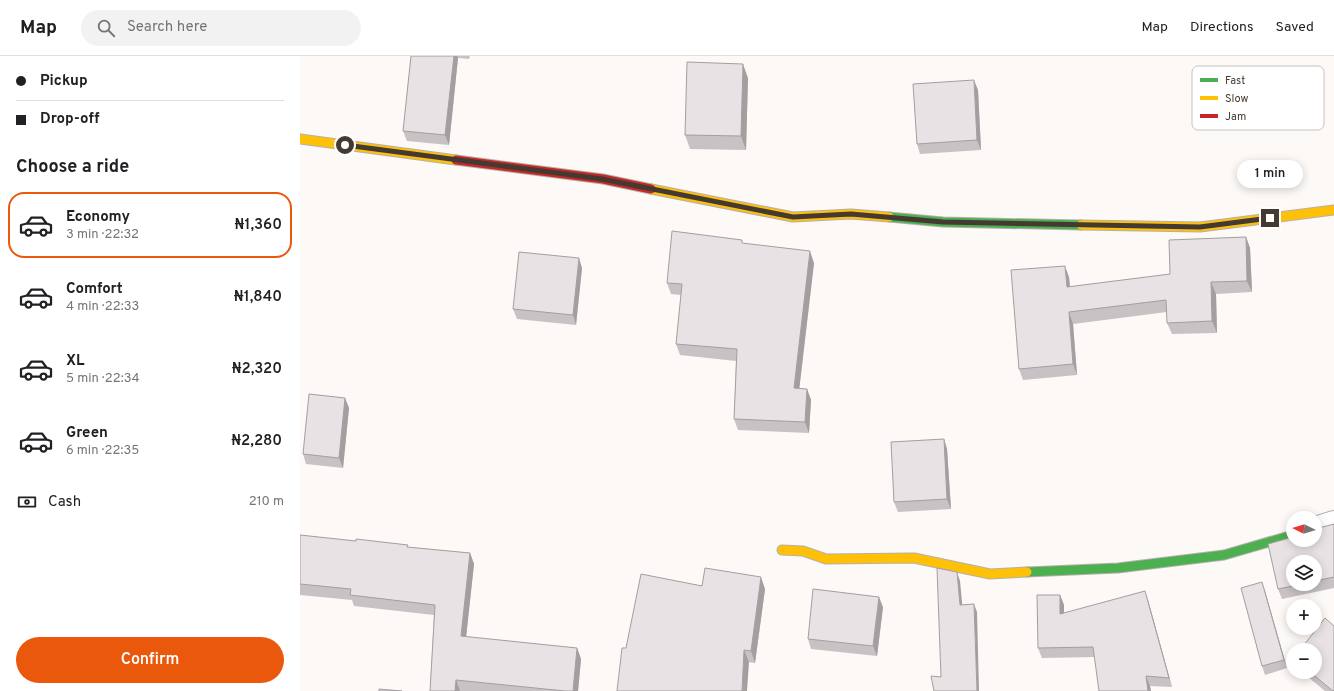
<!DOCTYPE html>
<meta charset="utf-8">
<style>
body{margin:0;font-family:Overpass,sans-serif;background:#f2f2f2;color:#202124;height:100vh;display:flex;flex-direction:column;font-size:15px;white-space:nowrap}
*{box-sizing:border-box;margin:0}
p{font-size:13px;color:#757577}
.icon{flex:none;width:22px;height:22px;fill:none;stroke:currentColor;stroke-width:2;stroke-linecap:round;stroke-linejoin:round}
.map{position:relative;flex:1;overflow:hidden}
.sheet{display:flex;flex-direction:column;background:#fff;width:300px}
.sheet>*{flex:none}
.hud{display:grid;align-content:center;height:88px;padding:0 16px;background:#fff}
.needle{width:26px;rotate:275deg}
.fabs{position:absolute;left:986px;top:455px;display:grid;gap:8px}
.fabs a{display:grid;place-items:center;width:36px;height:36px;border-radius:50%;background:#fff;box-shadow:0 2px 10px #0003;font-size:20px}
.end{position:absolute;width:18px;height:18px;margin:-9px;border:5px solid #443a32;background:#fff;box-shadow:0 0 0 2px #fff}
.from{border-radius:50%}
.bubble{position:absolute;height:28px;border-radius:14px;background:#fff;box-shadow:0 2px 10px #0003;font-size:13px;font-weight:600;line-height:28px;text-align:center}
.hud b{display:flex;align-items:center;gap:14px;height:38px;font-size:15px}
.hud b+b{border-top:1px solid #e0e0e0}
.hud i{width:10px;height:10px;background:#202124}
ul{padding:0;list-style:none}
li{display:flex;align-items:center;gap:12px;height:66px;margin:0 8px 6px;padding:0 8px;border:2px solid transparent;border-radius:16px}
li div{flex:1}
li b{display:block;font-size:15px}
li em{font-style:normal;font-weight:600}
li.on{border-color:#ea580c}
li>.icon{width:36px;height:36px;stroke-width:1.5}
h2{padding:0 16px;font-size:18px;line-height:48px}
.pay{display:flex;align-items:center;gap:10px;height:44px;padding:0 16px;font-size:15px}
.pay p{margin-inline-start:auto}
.cta{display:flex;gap:8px;margin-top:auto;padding:8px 16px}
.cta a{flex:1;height:46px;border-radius:24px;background:#ea580c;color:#fff;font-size:16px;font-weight:600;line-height:46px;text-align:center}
header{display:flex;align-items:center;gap:24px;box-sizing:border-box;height:56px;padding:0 20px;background:#fff;border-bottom:1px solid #e0e0e0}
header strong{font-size:19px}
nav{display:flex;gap:22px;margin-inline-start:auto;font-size:14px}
.search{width:280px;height:36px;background:#f2f2f2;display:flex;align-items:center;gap:10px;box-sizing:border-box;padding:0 14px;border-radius:22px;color:#757577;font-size:15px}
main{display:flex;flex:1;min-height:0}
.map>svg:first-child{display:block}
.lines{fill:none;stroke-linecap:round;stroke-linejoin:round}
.street-casing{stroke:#b6b0ab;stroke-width:24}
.fast-casing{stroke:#b6b0ab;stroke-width:11}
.slow-casing{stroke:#b6b0ab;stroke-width:11}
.jam-casing{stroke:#b6b0ab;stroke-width:11}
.street{stroke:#fffefe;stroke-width:22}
.fast{stroke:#4caf50;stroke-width:9}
.slow{stroke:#ffc107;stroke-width:9}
.jam{stroke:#c62828;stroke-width:9}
.wall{fill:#c8c2c4;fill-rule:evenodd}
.shaded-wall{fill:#a39ea0}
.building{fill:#e9e2e4;stroke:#a39ea0}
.route{stroke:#443a32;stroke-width:5}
.key{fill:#fff;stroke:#c7c4c2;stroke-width:1}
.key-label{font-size:11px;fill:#443a32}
</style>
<header>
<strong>Map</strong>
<div class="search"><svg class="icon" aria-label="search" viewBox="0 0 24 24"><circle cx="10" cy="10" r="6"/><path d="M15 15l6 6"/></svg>Search here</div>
<nav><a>Map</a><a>Directions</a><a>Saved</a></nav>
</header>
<main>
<section class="sheet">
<div class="hud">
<b><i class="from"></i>Pickup</b>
<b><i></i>Drop-off</b>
</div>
<h2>Choose a ride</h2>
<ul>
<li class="on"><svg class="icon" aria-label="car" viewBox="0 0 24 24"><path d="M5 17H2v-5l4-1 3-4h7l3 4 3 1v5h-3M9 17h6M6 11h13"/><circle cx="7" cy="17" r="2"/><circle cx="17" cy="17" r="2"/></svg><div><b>Economy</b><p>3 min · 22:32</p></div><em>₦1,360</em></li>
<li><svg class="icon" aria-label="car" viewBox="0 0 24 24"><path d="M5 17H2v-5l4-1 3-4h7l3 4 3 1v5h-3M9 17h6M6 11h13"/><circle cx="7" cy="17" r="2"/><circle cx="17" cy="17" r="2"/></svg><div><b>Comfort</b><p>4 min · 22:33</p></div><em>₦1,840</em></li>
<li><svg class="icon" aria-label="car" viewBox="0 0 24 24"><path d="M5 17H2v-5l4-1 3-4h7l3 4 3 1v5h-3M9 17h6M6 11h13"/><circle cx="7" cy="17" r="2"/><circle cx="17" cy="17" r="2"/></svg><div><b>XL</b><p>5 min · 22:34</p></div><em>₦2,320</em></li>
<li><svg class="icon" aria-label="car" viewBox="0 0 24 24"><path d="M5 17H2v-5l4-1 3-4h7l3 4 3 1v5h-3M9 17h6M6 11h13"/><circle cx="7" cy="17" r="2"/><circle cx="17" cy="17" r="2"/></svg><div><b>Green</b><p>6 min · 22:35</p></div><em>₦2,280</em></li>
</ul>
<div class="pay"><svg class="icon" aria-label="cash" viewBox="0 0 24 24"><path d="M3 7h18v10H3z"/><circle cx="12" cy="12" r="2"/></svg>Cash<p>210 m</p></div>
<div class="cta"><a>Confirm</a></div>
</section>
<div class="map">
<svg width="1034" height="635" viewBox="0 0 1034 635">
<rect width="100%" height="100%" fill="#fcf9f6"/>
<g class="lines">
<defs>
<path id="street" d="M1015 472 1034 466"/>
<path id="fast" d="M589 161 643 166 781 169
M727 516 818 512 924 499 993 479"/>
<path id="slow" d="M0 83 156 104
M351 133 493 161 551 158 589 161
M781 169 900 171 1034 154
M482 494 503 495 526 503 614 502 690 518 727 516"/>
<path id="jam" d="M156 104 303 123 351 133"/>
</defs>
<use href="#street" class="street-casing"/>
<use href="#fast" class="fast-casing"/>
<use href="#slow" class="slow-casing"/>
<use href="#jam" class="jam-casing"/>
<use href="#street" class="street"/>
<use href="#fast" class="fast"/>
<use href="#slow" class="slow"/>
<use href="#jam" class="jam"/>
</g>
<path class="wall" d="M111 0H170L169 3 158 2 149 89 107 85 103 75Z
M448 22 446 94 390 93 385 79Z
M678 34 681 94 620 98 617 88Z
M946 181 950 192 952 236 916 238 917 277 872 278 867 267V256L773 268 777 319 723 324 719 313 769 221 770 231 870 218Z
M443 188 514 207 499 332 507 333 511 344 509 377 438 374 434 363 436 305 380 299 376 288 381 239 371 238 367 227Z
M282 212 276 269 217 263 213 253Z
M45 342 49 352 43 412 6 408 3 398Z
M644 383 647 393 651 453 598 456 594 446Z
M1034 468V532L982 543 978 533ZM1015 506V528H993Z
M0 479 56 485 108 489V491L170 497 174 508 166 581 277 592 281 603 278 635H130L134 559 54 550 52 544 0 539Z
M465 533 455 607 326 592Z
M965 535 987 612 965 619 962 610Z
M760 539 764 549V557L848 544 872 631 850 630 851 635H799L795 601 742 602 738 592Z
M583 551 577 600 511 593 508 583Z
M1002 616H1015L1034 635H1025Z"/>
<path class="shaded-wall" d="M154 0H157L158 2 149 89 145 79Z
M443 8 448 22 446 94 441 80Z
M674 24 678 34 681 94 677 84Z
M946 181 950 192 952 236 947 225Z
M510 195 514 207 498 344 494 332Z
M279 202 282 212 276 269 273 259Z
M765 210 769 221 771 242 767 231Z
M911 226 916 238 917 277 912 265Z
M769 256 773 268 777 319 773 308Z
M507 333 511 344 509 377 505 366Z
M45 342 49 352 43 412 39 402Z
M644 383 647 393 651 453 647 443Z
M170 497 174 508 165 591 161 580Z
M657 516 660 525 663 557 660 549Z
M461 521 465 533 455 607 451 595Z
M962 526 965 535 987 612 984 604Z
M845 535 848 544 872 631 869 622Z
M760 539 764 549V568L760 558Z
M579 541 583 551 577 600 573 590Z
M674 548 677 556 679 635H677Z
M277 592 281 603 278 635H273Z
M444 594 449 606 447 635H442Z
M846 620 850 630 851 635H848Z
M156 624 160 635H155Z"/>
<path class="building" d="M111 0H154L145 79 103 75Z
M387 6 443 8 441 80 385 79Z
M674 24 677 84 617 88 613 28Z
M372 175 442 184V187L510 195 494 332 507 333 505 366 434 363 437 293 376 288 382 228 367 227Z
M946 181 947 225 911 226 912 265 867 267 866 244 769 256 773 308 719 313 711 214 765 210 767 231 870 218 869 184Z
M219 196 279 202 273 259 213 253Z
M9 338 45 342 39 402 3 398Z
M644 383 647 443 594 446 591 386Z
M1034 468V521L1015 525V506H993V528H1002L978 533 968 488 993 481V484H1015V473Z
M0 479 56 485V483L108 489 107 491 170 497 161 580 277 592 273 635H265L156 624 155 635H130L135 549 50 539 51 533 0 528Z
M405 512 461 521 451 595 444 594 442 635H317L322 592H326L341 518 402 530Z
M637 512 657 516 660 549 674 548 677 635H634L631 620 641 621Z
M962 526 984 604 962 610 941 532Z
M513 533 579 541 573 590 508 583Z
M845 535 869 622 846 620 848 635H799L793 591 738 592 737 539H760V558Z
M1025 562 1034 570V634L1033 635 1010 616H1015V594H1000Z
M79 633 102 635H79Z"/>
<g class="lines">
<path class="route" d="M45 89 302 123 493 161 551 158 643 166 900 171 970 162"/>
</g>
<rect x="892" y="10" width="132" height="64" rx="6" class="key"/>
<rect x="900" y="22" width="18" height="4" fill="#4caf50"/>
<rect x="900" y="40" width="18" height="4" fill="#ffc107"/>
<rect x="900" y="58" width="18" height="4" fill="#c62828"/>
<g class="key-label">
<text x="925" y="28">Fast</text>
<text x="925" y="46">Slow</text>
<text x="925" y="64">Jam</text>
</g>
</svg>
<div class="fabs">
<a><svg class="needle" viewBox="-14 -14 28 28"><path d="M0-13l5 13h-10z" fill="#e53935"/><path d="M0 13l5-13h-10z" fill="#757577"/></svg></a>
<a><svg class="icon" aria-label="layers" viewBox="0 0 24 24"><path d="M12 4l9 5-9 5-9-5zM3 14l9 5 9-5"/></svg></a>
<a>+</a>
<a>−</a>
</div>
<i class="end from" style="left:45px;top:89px"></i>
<i class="end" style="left:970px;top:162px"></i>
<div class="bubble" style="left:937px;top:104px;width:66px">1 min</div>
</div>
</main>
